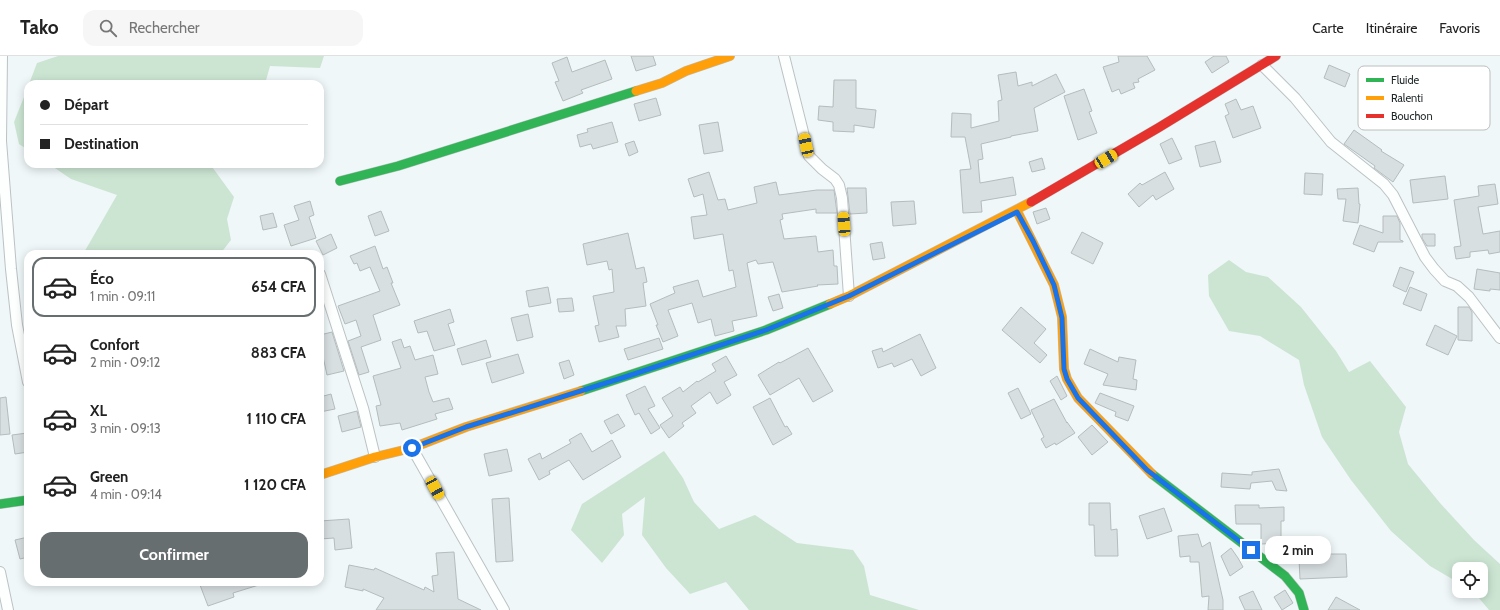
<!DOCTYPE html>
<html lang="fr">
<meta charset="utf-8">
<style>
body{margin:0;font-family:Cabin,sans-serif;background:#f6f6f6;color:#222;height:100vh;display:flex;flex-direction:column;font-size:15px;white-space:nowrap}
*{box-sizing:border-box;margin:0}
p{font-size:13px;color:#767676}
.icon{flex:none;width:22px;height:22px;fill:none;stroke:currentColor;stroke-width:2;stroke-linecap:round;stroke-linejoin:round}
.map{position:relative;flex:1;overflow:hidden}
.panel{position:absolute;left:24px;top:194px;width:300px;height:336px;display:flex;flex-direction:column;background:#fff;border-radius:12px;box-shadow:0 2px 10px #0003}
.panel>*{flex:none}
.guide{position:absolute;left:24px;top:24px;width:300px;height:88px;border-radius:12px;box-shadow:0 2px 10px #0003;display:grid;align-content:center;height:88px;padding:0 16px;background:#fff}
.tools{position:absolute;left:1452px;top:506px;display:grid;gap:8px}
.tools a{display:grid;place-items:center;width:36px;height:36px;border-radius:8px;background:#fff;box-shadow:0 2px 10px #0003;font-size:20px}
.end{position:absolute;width:18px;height:18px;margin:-9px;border:5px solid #1a73e8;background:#fff;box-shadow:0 0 0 2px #fff}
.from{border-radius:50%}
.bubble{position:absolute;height:28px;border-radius:12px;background:#fff;box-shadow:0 2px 10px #0003;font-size:13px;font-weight:700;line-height:28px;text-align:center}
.car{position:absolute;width:12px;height:24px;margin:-12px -6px;border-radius:5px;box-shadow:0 0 3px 1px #0007;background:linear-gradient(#f5c518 24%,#345 0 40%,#f5c518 0 76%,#345 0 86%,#f5c518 0)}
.guide b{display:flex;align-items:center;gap:14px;height:38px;font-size:15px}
.guide b+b{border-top:1px solid #e0e0e0}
.guide i{width:10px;height:10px;background:#222}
ul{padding:7px 0 0;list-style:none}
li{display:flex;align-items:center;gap:12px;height:60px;margin:0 8px 6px;padding:0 8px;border:2px solid transparent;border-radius:12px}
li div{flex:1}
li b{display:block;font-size:15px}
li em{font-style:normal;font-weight:700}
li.active{border-color:#676e70}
li>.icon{width:36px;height:36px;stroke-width:1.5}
.cta{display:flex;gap:8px;margin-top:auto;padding:8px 16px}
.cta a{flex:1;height:46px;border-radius:12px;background:#676e70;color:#fff;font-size:16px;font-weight:700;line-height:46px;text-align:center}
header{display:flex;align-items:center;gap:24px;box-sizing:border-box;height:56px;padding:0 20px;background:#fff;border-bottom:1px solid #e0e0e0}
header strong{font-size:19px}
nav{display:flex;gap:22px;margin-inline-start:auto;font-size:14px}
.search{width:280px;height:36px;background:#f6f6f6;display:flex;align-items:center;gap:10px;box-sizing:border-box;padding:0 14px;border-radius:12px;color:#767676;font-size:15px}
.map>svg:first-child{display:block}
.green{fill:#cce5d3}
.building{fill:#d8dfe0;stroke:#b5bcbc}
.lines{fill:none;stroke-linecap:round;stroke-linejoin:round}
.street-casing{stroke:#bcc2c4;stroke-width:12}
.fast-casing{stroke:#bcc2c4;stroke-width:10}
.slow-casing{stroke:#bcc2c4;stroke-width:10}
.jam-casing{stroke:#bcc2c4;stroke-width:10}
.street{stroke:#fdfefe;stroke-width:10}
.fast{stroke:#30b455;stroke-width:9}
.slow{stroke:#ff9f0a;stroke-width:9}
.jam{stroke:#e5322d;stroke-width:9}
.route{stroke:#1a73e8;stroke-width:5}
.key{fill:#fff;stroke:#bcbebe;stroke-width:1}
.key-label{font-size:11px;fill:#1e2527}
</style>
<header>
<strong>Tako</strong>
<div class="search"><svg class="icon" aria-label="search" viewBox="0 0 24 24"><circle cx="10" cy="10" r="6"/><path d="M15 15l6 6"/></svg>Rechercher</div>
<nav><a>Carte</a><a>Itinéraire</a><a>Favoris</a></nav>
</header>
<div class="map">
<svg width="1500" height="554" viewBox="0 0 1500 554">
<rect width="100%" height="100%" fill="#eff7f9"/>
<path class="green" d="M58 0H324L320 12 270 10 265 28H29L37 7Z
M28 31V94L19 88 14 66Z
M49 108H210L234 141 227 163 231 184 220 198H82L86 193 117 139 71 123Z
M1229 204 1246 216 1268 221 1301 251 1336 295 1349 316 1370 305 1406 351 1399 376 1408 408 1440 447 1474 484 1500 508V554H1489L1473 535H1481V513H1459V527L1430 510 1391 475 1351 424 1322 381 1304 329 1299 304 1260 280 1229 275 1209 240 1208 219Z
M664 395 683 422 694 446 719 473 755 459 797 487 853 494 864 510 870 539 919 554H749L726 526 690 538 666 512 642 479 645 441 622 458 624 479 602 507 571 474 582 448Z"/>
<path class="building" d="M631 0H653L656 9 636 15Z
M1118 0H1147L1155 14 1138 23 1139 26 1133 27 1135 32 1121 38 1119 33 1112 36 1103 11 1119 6Z
M1214 0H1226L1229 6 1212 17 1205 6Z
M567 1 572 16 605 4 612 23 581 34 583 37 563 45 555 26 559 25 552 7Z
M1329 9 1350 18 1345 31 1324 22Z
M1016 16 1018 30 1032 26V30L1056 18 1065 36 1034 52 1038 75 1011 80V81L981 88 983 103 978 104 980 127 1013 121 1016 139 981 145 982 156 963 157 960 114 971 113 965 81H951L952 57 971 58V72L999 65 998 45 1002 44 998 19Z
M834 24H856V52L876 54 874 72 854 69V76L833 75V66L818 64 819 50 833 51Z
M1084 33 1092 55 1089 56 1097 77 1078 84 1064 40Z
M656 42 661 59 639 65 634 48Z
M1236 43 1241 54 1253 50 1261 72 1233 82 1225 60 1229 58 1225 48Z
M612 66 618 86 593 93 591 88 580 91 577 79 588 76 587 73Z
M718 66 723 95 704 98 699 69Z
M1354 74 1382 94 1381 95 1404 109 1393 126 1374 112 1375 110 1344 88Z
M1172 82 1182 103 1169 108 1160 88Z
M634 85 638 96 629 100 625 88Z
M1215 85 1221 106 1200 111 1195 90Z
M1042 102 1045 113 1032 116 1029 106Z
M709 116 718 144 725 143 728 154 757 147 754 131 776 126 779 139 817 134H834L837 157H816V153L782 158 783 163 780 164 784 183 816 180 818 196 833 194 834 210H837L838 228 817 229 818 230 782 236 773 206 758 208 756 204 747 207 757 260 732 265 734 275 715 280 711 263 698 267 692 247 668 254 678 280 663 286 656 269H658L650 248 675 237 673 231 698 224 703 241 736 231 733 214 729 215 723 178 694 183 691 161 707 159 703 138 694 141 688 123Z
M1165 116 1174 133 1156 144 1153 139 1139 151 1128 138 1140 127 1142 129Z
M1305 117 1323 118 1322 139 1304 138Z
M1445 120 1448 143 1413 147 1410 124Z
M1495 128 1498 148 1478 151 1483 178 1500 175V196L1489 198 1488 194 1470 196V201L1456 203 1454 191 1461 190 1454 144 1479 140 1478 130Z
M847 132H866L867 157 850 158Z
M1358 132 1359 148H1360L1358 167 1343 165 1346 143H1338L1337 133Z
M310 145 314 159 309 161 316 182 291 190 284 169 299 164 294 150Z
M914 145 916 168 893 170 891 146Z
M1046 152 1050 163 1037 168 1033 156Z
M381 155 389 175 375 180 368 160Z
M273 157 277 171 263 174 260 160Z
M1383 160H1397L1400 167V184L1403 185V186H1378L1374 196 1353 188 1360 169 1383 177Z
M1082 176 1103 187 1093 208 1071 197Z
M628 177 636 213 644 211 647 226 643 227 646 250 625 253 626 270H616L619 281 599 286 595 270 599 269 593 240 614 236 612 213 609 214 607 205 587 209 583 188Z
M331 178 337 192 323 199 316 185Z
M1422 178H1435V190H1427L1422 182Z
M882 186 885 202 873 204 870 188Z
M375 190 383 213 387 211 393 227H391L400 249 373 259 381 284 361 291 369 316 359 319 348 285 361 280 356 264 345 268 338 250 380 235 370 211 360 215 357 207 354 208 350 200Z
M1400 211 1414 216 1406 236 1393 230Z
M1477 213 1500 217V234L1490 233V235L1474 233Z
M548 231 551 247 529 251 526 235Z
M1410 231 1427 238 1421 255 1403 248Z
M779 238 783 252 773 255 768 241Z
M572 242 574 255 559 256 557 243Z
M1021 251 1046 273 1034 287 1047 299 1040 307 1002 274Z
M1458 251H1469L1472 256V285L1458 284Z
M450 253 454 266 448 268 455 289 434 295 427 275 418 277 414 265Z
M528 258 533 281 517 285 511 262Z
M1435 269 1457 280 1448 299 1426 289Z
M332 276 344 315 327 319 320 287V279Z
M920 278 936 312 921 320 912 303 894 311 892 307 878 312 872 295 882 292 883 296Z
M659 282 663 293 628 304 624 293Z
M401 283 404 292 410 290 415 304 433 299 438 318 425 321 429 336 433 346 449 342 453 353 435 358 437 363 402 374 400 367 380 370 376 350 381 349 373 320 401 312 392 286Z
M486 284 491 301 462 309 457 293Z
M808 292 833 335 813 346 799 322 770 339 758 319 779 306 780 307Z
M1090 293 1118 306 1119 301 1136 304 1133 323 1137 324 1136 334 1103 329 1108 318 1084 308Z
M518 298 524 317 492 327 486 307Z
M726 300 737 319 724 326 731 339 717 348 710 336 691 350 696 357 682 367 684 370 669 382 660 369 673 360 662 342 680 331 683 336 697 325 698 326 716 315 712 308Z
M569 304 574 319 564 323 559 307Z
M1057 320 1067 340 1061 344 1050 325Z
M645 330 655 350 648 353 660 372 651 378 639 357 635 359 626 339Z
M1018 332 1031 358 1021 363 1008 337Z
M1100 337 1134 350 1128 365 1115 360 1116 356 1095 347Z
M331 338 335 353 320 356V341Z
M6 341 10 378 0 379V342Z
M770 342 785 371 787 370 792 378 773 389 753 351Z
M1054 343 1067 367V366L1075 377 1056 389 1055 387 1046 392 1041 383 1044 381 1031 354Z
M357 355 361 371 342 376 338 360Z
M618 358 625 370 611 378 604 365Z
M1092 369 1108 386 1092 399 1078 381Z
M27 377 28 396 15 398 12 379Z
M581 377 592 396 612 384 621 401 583 424 569 404 549 415 550 418 539 424 528 403 540 397 542 403 571 387 569 384Z
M507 393 512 415 489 420 484 398Z
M1279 413 1287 435 1276 434 1272 425 1251 427 1250 433 1221 431 1222 417 1252 419V416Z
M509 442 513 505 496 506 492 443Z
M1089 447H1110L1111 474 1117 473 1118 500H1095L1094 469H1089Z
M1235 449H1259V452L1284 451V465H1281V487L1261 488V468H1236Z
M1164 452 1172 475 1147 483 1139 460Z
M349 463 352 492 335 494 334 482 320 483V465Z
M1198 478 1202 491 1210 486 1223 544V554H1208L1209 540 1202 541 1199 506H1190V500L1180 501 1178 480Z
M28 481V501L20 503 15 484Z
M1305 487H1321V498H1346L1347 521 1300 523 1299 503H1305Z
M1231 492 1238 502 1243 511 1230 520 1221 500Z
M454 496 458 543 481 554H376L384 542 363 533V535L345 531 349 509 374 514 375 512 424 534 425 531 434 536 432 520 438 519 436 497Z
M209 526H262V528L233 537 234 541 208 550 200 529Z
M1285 534 1293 547 1282 554 1274 541Z
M1253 535 1262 554H1245L1239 541Z
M1336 541 1360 554H1328Z"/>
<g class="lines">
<defs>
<path id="street" d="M2 0 1 85 11 213 17 269 28 326
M784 0 809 100 822 113 835 123 839 129 842 142 849 240
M1262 9 1295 42 1331 86 1384 128 1393 139 1425 201 1434 213 1445 225 1457 230 1469 241 1500 282
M320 218 363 352 375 401
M412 392 504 554
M0 516 8 554"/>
<path id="fast" d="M340 125 398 110 636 35
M581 335 766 274 830 248
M1152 418 1285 520 1299 537 1304 554
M0 448 28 444"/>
<path id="slow" d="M636 35 662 27 686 15 730 0
M1017 155 1054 229 1062 261 1064 313 1067 323 1078 342 1152 418
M830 248 849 240 1031 146
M320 419 375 401 412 392 466 371 581 335"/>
<path id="jam" d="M1031 146 1158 72 1276 0"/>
</defs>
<use href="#street" class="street-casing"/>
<use href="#fast" class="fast-casing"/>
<use href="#slow" class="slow-casing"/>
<use href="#jam" class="jam-casing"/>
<use href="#street" class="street"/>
<use href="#fast" class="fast"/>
<use href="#slow" class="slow"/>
<use href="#jam" class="jam"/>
</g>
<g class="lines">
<path class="route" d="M412 392 466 371 625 321 766 274 849 240 1017 156 1033 185 1054 229 1062 262 1064 313 1067 323 1078 342 1147 414 1251 494"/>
</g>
<rect x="1358" y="10" width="132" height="64" rx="6" class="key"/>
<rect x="1366" y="22" width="18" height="4" fill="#30b455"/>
<rect x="1366" y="40" width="18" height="4" fill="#ff9f0a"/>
<rect x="1366" y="58" width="18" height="4" fill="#e5322d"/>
<g class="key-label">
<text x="1391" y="28">Fluide</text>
<text x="1391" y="46">Ralenti</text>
<text x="1391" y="64">Bouchon</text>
</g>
</svg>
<div class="tools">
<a><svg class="icon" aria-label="locate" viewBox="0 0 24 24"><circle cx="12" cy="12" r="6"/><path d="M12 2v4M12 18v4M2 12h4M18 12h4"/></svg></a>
</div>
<i class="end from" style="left:412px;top:392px"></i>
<i class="end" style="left:1251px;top:494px"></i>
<div class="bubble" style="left:1265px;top:480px;width:66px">2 min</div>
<i class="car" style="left:806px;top:89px;rotate:348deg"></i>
<i class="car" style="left:1106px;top:103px;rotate:59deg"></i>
<i class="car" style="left:844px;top:168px;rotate:356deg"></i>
<i class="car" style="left:435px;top:432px;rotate:151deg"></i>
<div class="guide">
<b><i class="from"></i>Départ</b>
<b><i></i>Destination</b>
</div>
<section class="panel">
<ul>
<li class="active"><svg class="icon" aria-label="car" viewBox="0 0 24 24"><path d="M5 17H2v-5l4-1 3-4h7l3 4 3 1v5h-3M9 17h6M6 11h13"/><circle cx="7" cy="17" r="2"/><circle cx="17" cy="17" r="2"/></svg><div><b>Éco</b><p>1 min · 09:11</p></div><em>654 CFA</em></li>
<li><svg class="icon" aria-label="car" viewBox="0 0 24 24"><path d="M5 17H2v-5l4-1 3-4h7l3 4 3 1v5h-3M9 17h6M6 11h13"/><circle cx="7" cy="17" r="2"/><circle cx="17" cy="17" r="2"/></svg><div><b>Confort</b><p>2 min · 09:12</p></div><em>883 CFA</em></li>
<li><svg class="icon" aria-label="car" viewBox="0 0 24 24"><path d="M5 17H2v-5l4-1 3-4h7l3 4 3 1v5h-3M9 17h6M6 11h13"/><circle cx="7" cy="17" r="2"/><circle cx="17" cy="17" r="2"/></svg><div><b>XL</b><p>3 min · 09:13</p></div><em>1 110 CFA</em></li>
<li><svg class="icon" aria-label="car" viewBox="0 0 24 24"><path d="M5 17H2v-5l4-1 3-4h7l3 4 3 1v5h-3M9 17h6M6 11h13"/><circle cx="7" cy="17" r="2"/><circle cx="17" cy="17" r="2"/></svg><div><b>Green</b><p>4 min · 09:14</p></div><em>1 120 CFA</em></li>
</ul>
<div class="cta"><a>Confirmer</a></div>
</section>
</div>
